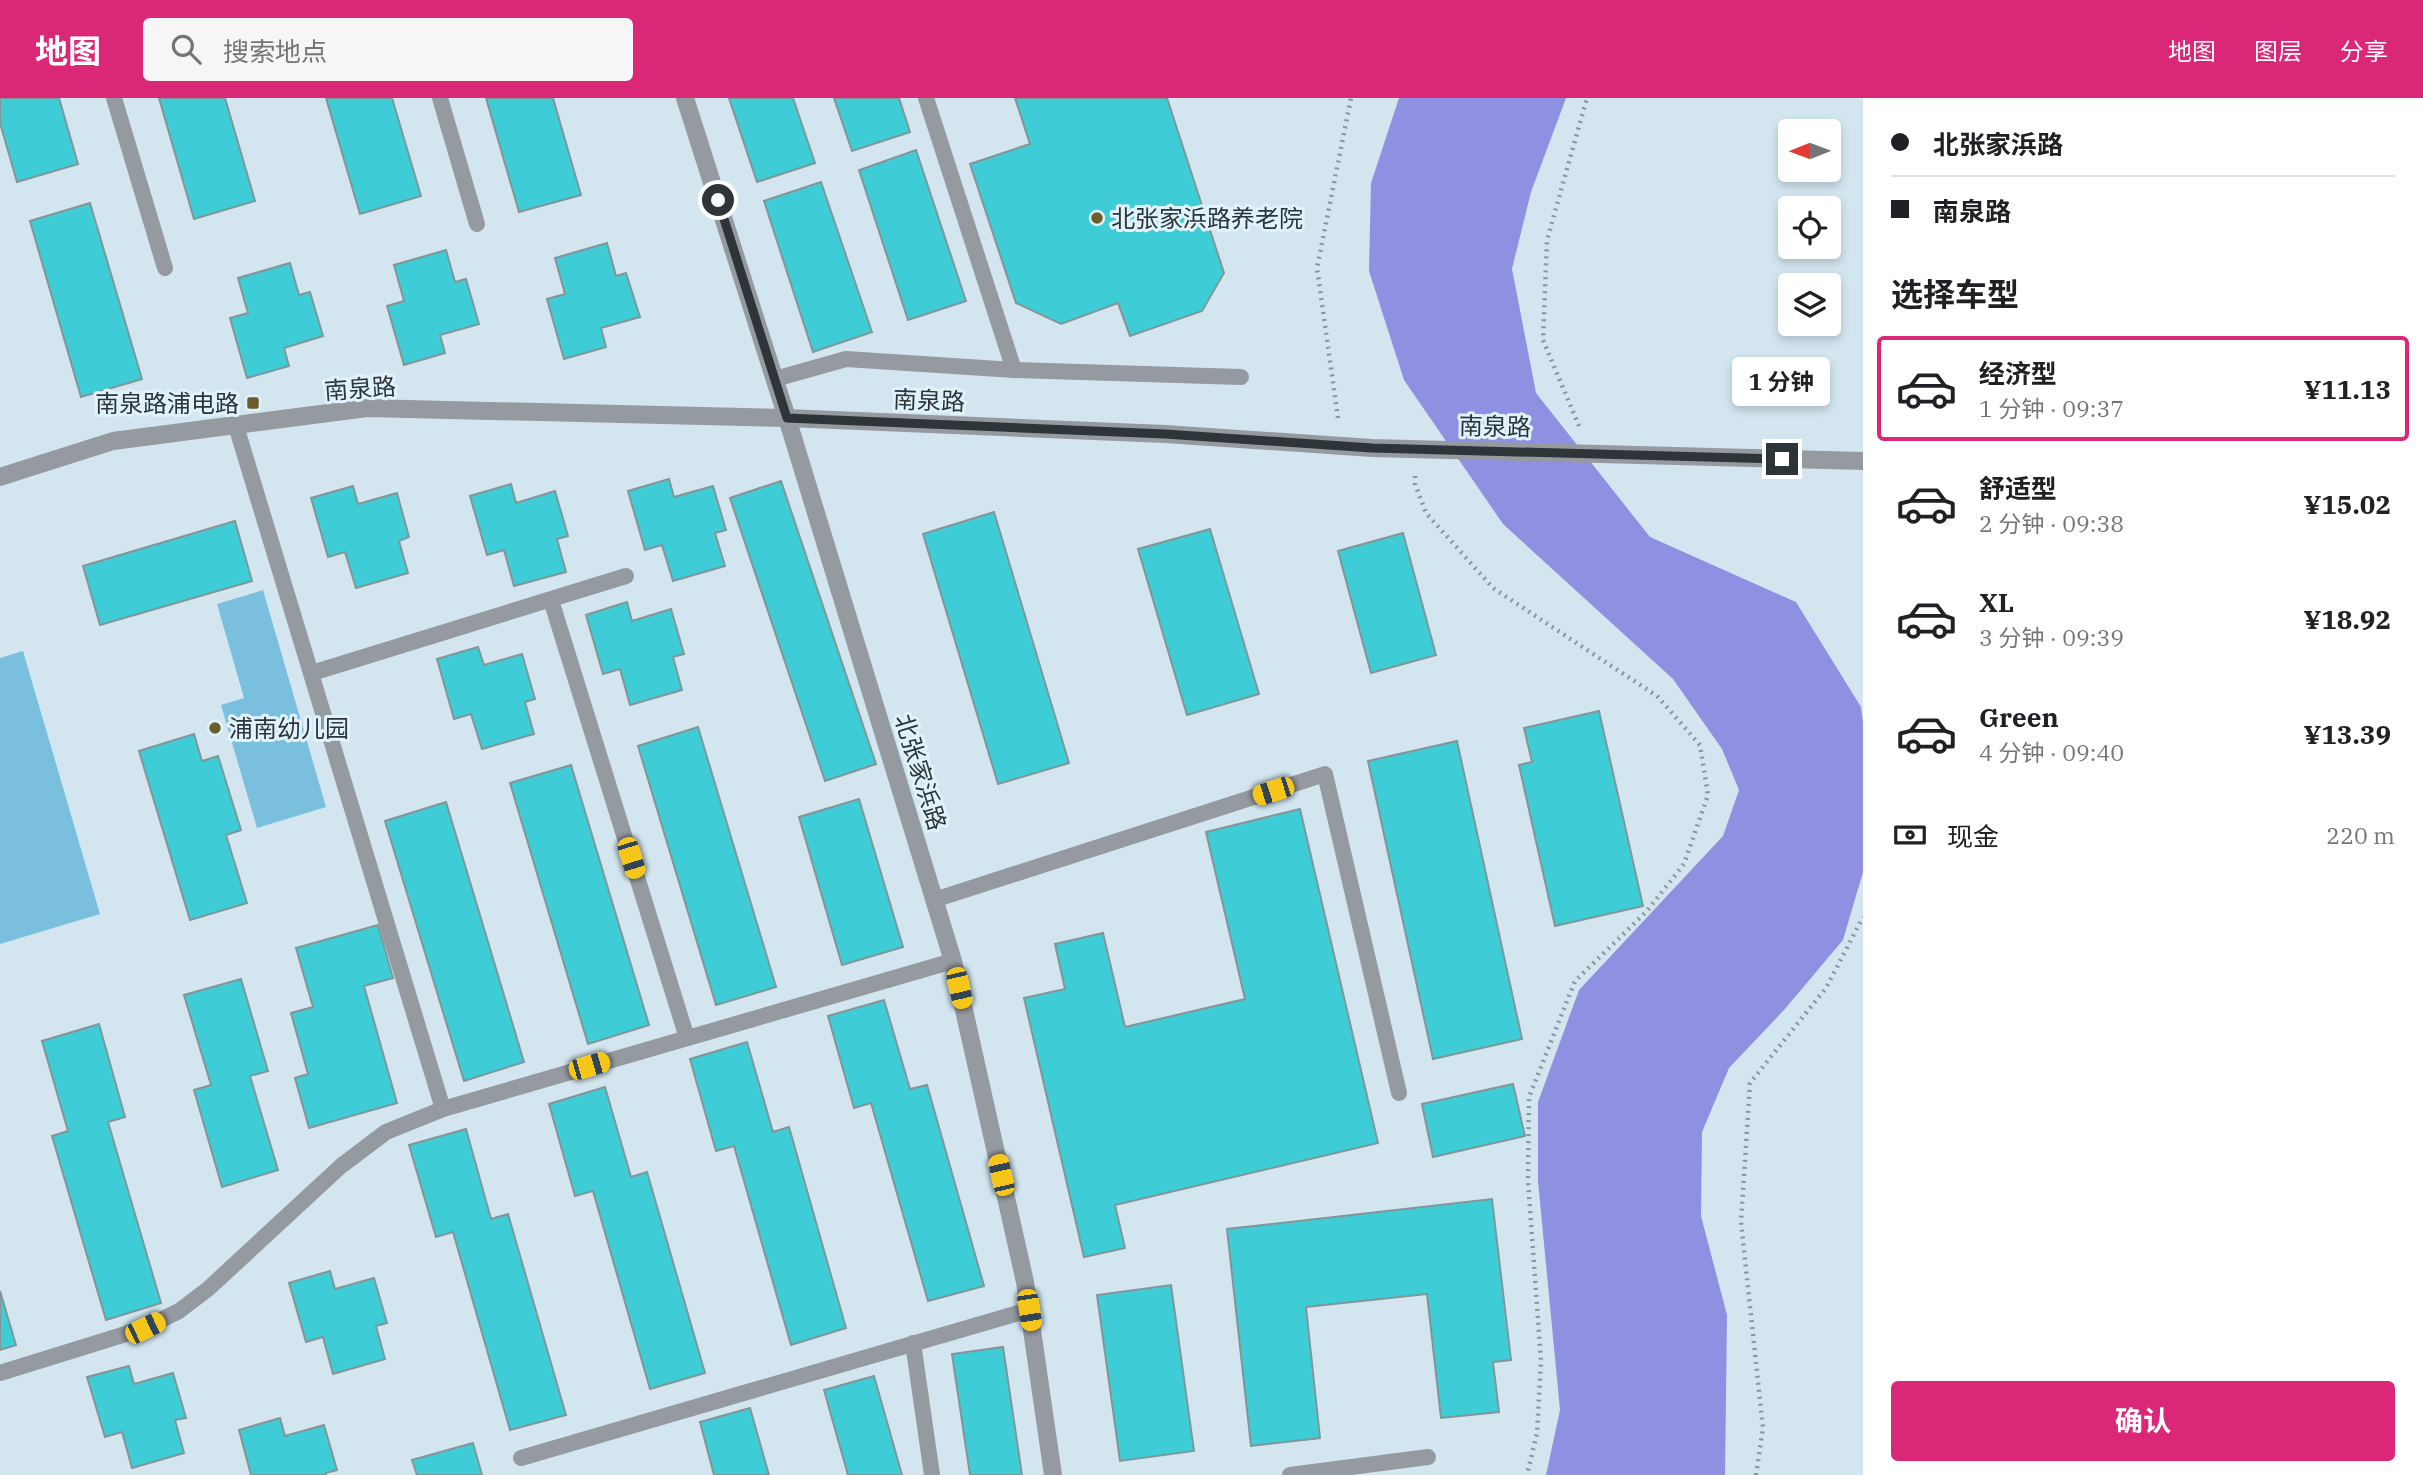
<!DOCTYPE html>
<html lang="zh">
<meta charset="utf-8">
<style>
body{margin:0;font-family:"IBM Plex Serif","Noto Sans SC",serif;background:#f6f6f6;color:#202124;height:100vh;display:flex;flex-direction:column;font-size:26px;white-space:nowrap}
*{box-sizing:border-box;margin:0}
p{font-size:23px;color:#757577}
.icon{flex:none;width:38px;height:38px;fill:none;stroke:currentColor;stroke-width:2;stroke-linecap:round;stroke-linejoin:round}
.map{position:relative;flex:1;overflow:hidden}
.sheet{display:flex;flex-direction:column;background:#fff;width:560px}
.sheet>*{flex:none}
.guide{display:grid;align-content:center;height:154px;padding:0 28px;background:#fff}
.needle{width:46px;rotate:269deg}
.buttons{position:absolute;left:1778px;top:21px;display:grid;gap:14px}
.buttons a{display:grid;place-items:center;width:63px;height:63px;border-radius:7px;background:#fff;box-shadow:0 4px 10px #0003;font-size:35px}
.end{position:absolute;width:32px;height:32px;margin:-16px;border:9px solid #2d3538;background:#fff;box-shadow:0 0 0 4px #fff}
.from{border-radius:50%}
.bubble{position:absolute;height:49px;border-radius:7px;background:#fff;box-shadow:0 4px 10px #0003;font-size:23px;font-weight:700;line-height:49px;text-align:center}
.car{position:absolute;width:21px;height:42px;margin:-21px -10px;border-radius:9px;box-shadow:0 0 5px 2px #0007;background:linear-gradient(#f5c518 24%,#345 0 40%,#f5c518 0 76%,#345 0 86%,#f5c518 0)}
.guide b{display:flex;align-items:center;gap:24px;height:66px;font-size:26px}
.guide b+b{border-top:2px solid #e0e0e0}
.guide i{width:18px;height:18px;background:#202124}
ul{padding:0;list-style:none}
li{display:flex;align-items:center;gap:21px;height:105px;margin:0 14px 10px;padding:0 14px;border:4px solid transparent;border-radius:7px}
li div{flex:1}
li b{display:block;font-size:26px}
li em{font-style:normal;font-weight:700}
li.active{border-color:#db2777}
li>.icon{width:63px;height:63px;stroke-width:1.5}
h2{padding:0 28px;font-size:32px;line-height:84px}
.pay{display:flex;align-items:center;gap:18px;height:77px;padding:0 28px;font-size:26px}
.pay p{margin-inline-start:auto}
.cta{display:flex;gap:14px;margin-top:auto;padding:14px 28px}
.cta a{flex:1;height:80px;border-radius:7px;background:#db2777;color:#fff;font-size:28px;font-weight:700;line-height:80px;text-align:center}
header{display:flex;align-items:center;gap:42px;box-sizing:border-box;height:98px;padding:0 35px;background:#db2777;color:#fff}
header strong{font-size:33px}
nav{display:flex;gap:38px;margin-inline-start:auto;font-size:24px}
.search{width:490px;height:63px;background:#f6f6f6;display:flex;align-items:center;gap:18px;box-sizing:border-box;padding:0 24px;border-radius:7px;color:#757577;font-size:26px}
main{display:flex;flex:1;min-height:0}
.map>svg:first-child{display:block}
.green{fill:#7bbfde}
.water{fill:#8f90e1}
.building{fill:#3eccd6;stroke:#819698;stroke-width:2}
.lines{fill:none;stroke-linecap:round;stroke-linejoin:round}
.path{stroke:#88969d;stroke-width:4.5;stroke-dasharray:2 5;stroke-linecap:butt}
.service{stroke:#959aa0;stroke-width:16}
.minor{stroke:#959aa0;stroke-width:18}
.tertiary{stroke:#959aa0;stroke-width:18}
.route{stroke:#2d3538;stroke-width:9}
.poi-dot{fill:#6a5e2b;stroke:#e0f3fd;stroke-width:2.5}
.labels{text-anchor:middle;dominant-baseline:central;stroke-width:6;stroke-linejoin:round;paint-order:stroke}
.poi-label{font-size:24px;fill:#2d3538;stroke:#e0f3fd;text-anchor:start}
.street-label{font-size:24px;fill:#2d3538;stroke:#e0f3fd}
</style>
<header>
<strong>地图</strong>
<div class="search"><svg class="icon" aria-label="search" viewBox="0 0 24 24"><circle cx="10" cy="10" r="6"/><path d="M15 15l6 6"/></svg>搜索地点</div>
<nav><a>地图</a><a>图层</a><a>分享</a></nav>
</header>
<main>
<div class="map">
<svg width="1863" height="1377" viewBox="0 0 1863 1377">
<rect width="100%" height="100%" fill="#d3e6ef"/>
<path class="green" d="M263 492 326 709 257 730 221 607 244 600 217 506Z
M23 553 100 816 0 846V560Z"/>
<path class="water" d="M1399 0H1566L1531 94 1512 171 1536 295 1650 439 1796 504 1861 609 1863 624V774L1843 842 1784 912 1729 970 1702 1034 1701 1118 1727 1217 1725 1377H1546L1560 1312 1538 1083V1004L1579 892 1723 738 1739 692 1722 651 1673 581 1503 426 1404 282 1369 173 1371 85Z"/>
<path class="building" d="M0 0H59L78 66 17 84 0 25Z
M159 0H225L255 103 194 121Z
M326 0H392L421 98 360 116Z
M486 0H553L581 97 519 114Z
M729 0H793L815 65 757 84Z
M834 0H899L910 34 852 53Z
M1015 0H1167L1224 175 1202 213 1130 238 1118 205 1061 226 1016 205 970 66 1030 46Z
M916 52 966 203 908 222 859 72Z
M821 84 872 234 813 254 764 103Z
M90 105 142 281 81 299 30 123Z
M607 145 616 178 626 175 640 219 601 230 606 249 564 261 547 201 565 196 555 160Z
M446 152 455 184 466 181 479 226 440 237 445 255 404 267 387 208 404 203 394 167Z
M290 165 299 197 310 194 323 238 284 250 289 268 247 280 230 220 248 215 238 180Z
M669 381 674 399 713 388 726 432 715 435 725 468 673 483 662 447 645 452 628 393Z
M781 383 876 666 825 683 730 400Z
M511 386 516 405 555 393 568 438 557 441 566 474 514 488 504 452 487 457 470 398Z
M353 388 358 406 397 395 409 439 399 443 408 475 356 490 345 454 328 459 311 400Z
M994 414 1069 665 998 686 923 436Z
M235 423 252 483 100 527 83 468Z
M1210 431 1259 596 1187 617 1138 451Z
M1403 435 1436 557 1371 575 1338 453Z
M627 504 632 523 671 511 684 556 673 559 682 592 630 607 620 571 603 576 586 517Z
M478 549 484 567 522 556 535 601 525 604 534 636 482 651 471 616 454 621 437 561Z
M1599 613 1643 808 1555 828 1519 667 1532 664 1524 630Z
M698 629 776 889 716 907 638 648Z
M194 636 202 663 218 658 241 732 226 737 247 805 190 822 139 653Z
M1457 643 1522 941 1433 961 1368 663Z
M571 667 649 927 588 946 510 685Z
M859 701 903 849 842 867 799 719Z
M446 704 524 964 464 983 385 723Z
M1300 711 1378 1045 1115 1107 1125 1150 1084 1159 1024 900 1065 891 1055 846 1103 835 1125 929 1245 901 1206 734Z
M378 827 393 880 364 888 397 1005 309 1030 295 980 308 976 291 915 313 909 296 850Z
M241 881 268 973 250 978 278 1072 222 1089 194 992 211 987 184 897Z
M884 902 910 991 927 987 984 1188 928 1203 871 1005 854 1010 828 918Z
M99 926 125 1019 108 1024 161 1205 106 1222 52 1038 68 1033 42 943Z
M747 944 773 1034 789 1029 846 1230 791 1247 734 1048 716 1053 690 961Z
M1513 986 1525 1038 1433 1059 1422 1006Z
M605 989 631 1079 647 1074 705 1275 650 1291 593 1093 575 1098 549 1006Z
M466 1031 491 1121 508 1116 566 1317 510 1332 453 1134 436 1139 409 1047Z
M1492 1101 1511 1262 1493 1264 1499 1314 1441 1320 1427 1196 1306 1209 1320 1340 1251 1348 1227 1131Z
M330 1173 335 1191 374 1180 387 1225 376 1228 385 1261 333 1276 323 1239 306 1244 289 1185Z
M1171 1187 1194 1353 1120 1363 1097 1197Z
M0 1193 16 1247 0 1252Z
M1003 1249 1022 1377H970L952 1256Z
M129 1268 134 1286 173 1275 186 1320 175 1322 184 1355 132 1370 122 1334 105 1339 87 1279Z
M874 1278 902 1377H848L824 1292Z
M750 1310 769 1377H714L700 1324Z
M280 1320 285 1338 324 1327 337 1372 326 1375V1377H251L239 1332Z
M473 1345 482 1377H417L412 1362Z"/>
<g class="lines">
<path class="path" d="M1338 320 1317 170 1351 0
M1579 328 1543 242 1547 142 1587 0
M1415 378V386L1426 415 1493 490 1657 598 1700 647 1708 697 1684 766 1646 814 1575 883 1529 999 1528 1083 1541 1263 1537 1335 1527 1377
M1756 1377 1763 1330 1741 1124 1750 985 1826 890 1863 819"/>
<path class="service" d="M114 0 165 170
M440 0 477 126
M926 0 1014 272
M775 281 846 261 1014 272 1241 279
M236 328 443 1011
M551 502 687 940
M312 575 626 478
M934 802 1325 676 1399 995
M913 1245 932 1377
M0 1275 145 1230 179 1213 208 1191 341 1068 386 1034 443 1011 953 863
M521 1360 1029 1212
M1290 1377 1428 1359"/>
<path class="minor" d="M685 0 787 320 953 863 1025 1184 1053 1377"/>
<path class="tertiary" d="M0 379 113 343 367 310 787 320 1165 336 1372 350 1863 363"/>
</g>
<g class="lines">
<path class="route" d="M718 102 787 320 1165 336 1372 350 1782 361"/>
</g>
<g class="poi-dot">
<circle cx="1097" cy="120" r="7"/>
<rect x="246" y="298" width="14" height="14" rx="3.5"/>
<circle cx="215" cy="630" r="7"/>
</g>
<g class="labels">
<g class="poi-label">
<text x="1111" y="120">北张家浜路养老院</text>
<text x="239" y="305" text-anchor="end">南泉路浦电路</text>
<text x="229" y="630">浦南幼儿园</text>
</g>
<g class="street-label">
<text transform="translate(360 290) rotate(-4)">南泉路</text>
<text transform="translate(929 302) rotate(2)">南泉路</text>
<text transform="translate(1495 328) rotate(1)">南泉路</text>
<text transform="translate(921 674) rotate(73)">北张家浜路</text>
</g>
</g>
</svg>
<div class="buttons">
<a><svg class="needle" viewBox="-14 -14 28 28"><path d="M0-13l5 13h-10z" fill="#e53935"/><path d="M0 13l5-13h-10z" fill="#757577"/></svg></a>
<a><svg class="icon" aria-label="locate" viewBox="0 0 24 24"><circle cx="12" cy="12" r="6"/><path d="M12 2v4M12 18v4M2 12h4M18 12h4"/></svg></a>
<a><svg class="icon" aria-label="layers" viewBox="0 0 24 24"><path d="M12 4l9 5-9 5-9-5zM3 14l9 5 9-5"/></svg></a>
</div>
<i class="end from" style="left:718px;top:102px"></i>
<i class="end" style="left:1782px;top:361px"></i>
<div class="bubble" style="left:1732px;top:259px;width:98px">1 分钟</div>
<i class="car" style="left:1273px;top:693px;rotate:252deg"></i>
<i class="car" style="left:631px;top:760px;rotate:163deg"></i>
<i class="car" style="left:959px;top:890px;rotate:167deg"></i>
<i class="car" style="left:589px;top:968px;rotate:74deg"></i>
<i class="car" style="left:1001px;top:1077px;rotate:347deg"></i>
<i class="car" style="left:1029px;top:1212px;rotate:171deg"></i>
<i class="car" style="left:145px;top:1230px;rotate:64deg"></i>
</div>
<section class="sheet">
<div class="guide">
<b><i class="from"></i>北张家浜路</b>
<b><i></i>南泉路</b>
</div>
<h2>选择车型</h2>
<ul>
<li class="active"><svg class="icon" aria-label="car" viewBox="0 0 24 24"><path d="M5 17H2v-5l4-1 3-4h7l3 4 3 1v5h-3M9 17h6M6 11h13"/><circle cx="7" cy="17" r="2"/><circle cx="17" cy="17" r="2"/></svg><div><b>经济型</b><p>1 分钟 · 09:37</p></div><em>¥11.13</em></li>
<li><svg class="icon" aria-label="car" viewBox="0 0 24 24"><path d="M5 17H2v-5l4-1 3-4h7l3 4 3 1v5h-3M9 17h6M6 11h13"/><circle cx="7" cy="17" r="2"/><circle cx="17" cy="17" r="2"/></svg><div><b>舒适型</b><p>2 分钟 · 09:38</p></div><em>¥15.02</em></li>
<li><svg class="icon" aria-label="car" viewBox="0 0 24 24"><path d="M5 17H2v-5l4-1 3-4h7l3 4 3 1v5h-3M9 17h6M6 11h13"/><circle cx="7" cy="17" r="2"/><circle cx="17" cy="17" r="2"/></svg><div><b>XL</b><p>3 分钟 · 09:39</p></div><em>¥18.92</em></li>
<li><svg class="icon" aria-label="car" viewBox="0 0 24 24"><path d="M5 17H2v-5l4-1 3-4h7l3 4 3 1v5h-3M9 17h6M6 11h13"/><circle cx="7" cy="17" r="2"/><circle cx="17" cy="17" r="2"/></svg><div><b>Green</b><p>4 分钟 · 09:40</p></div><em>¥13.39</em></li>
</ul>
<div class="pay"><svg class="icon" aria-label="cash" viewBox="0 0 24 24"><path d="M3 7h18v10H3z"/><circle cx="12" cy="12" r="2"/></svg>现金<p>220 m</p></div>
<div class="cta"><a>确认</a></div>
</section>
</main>
